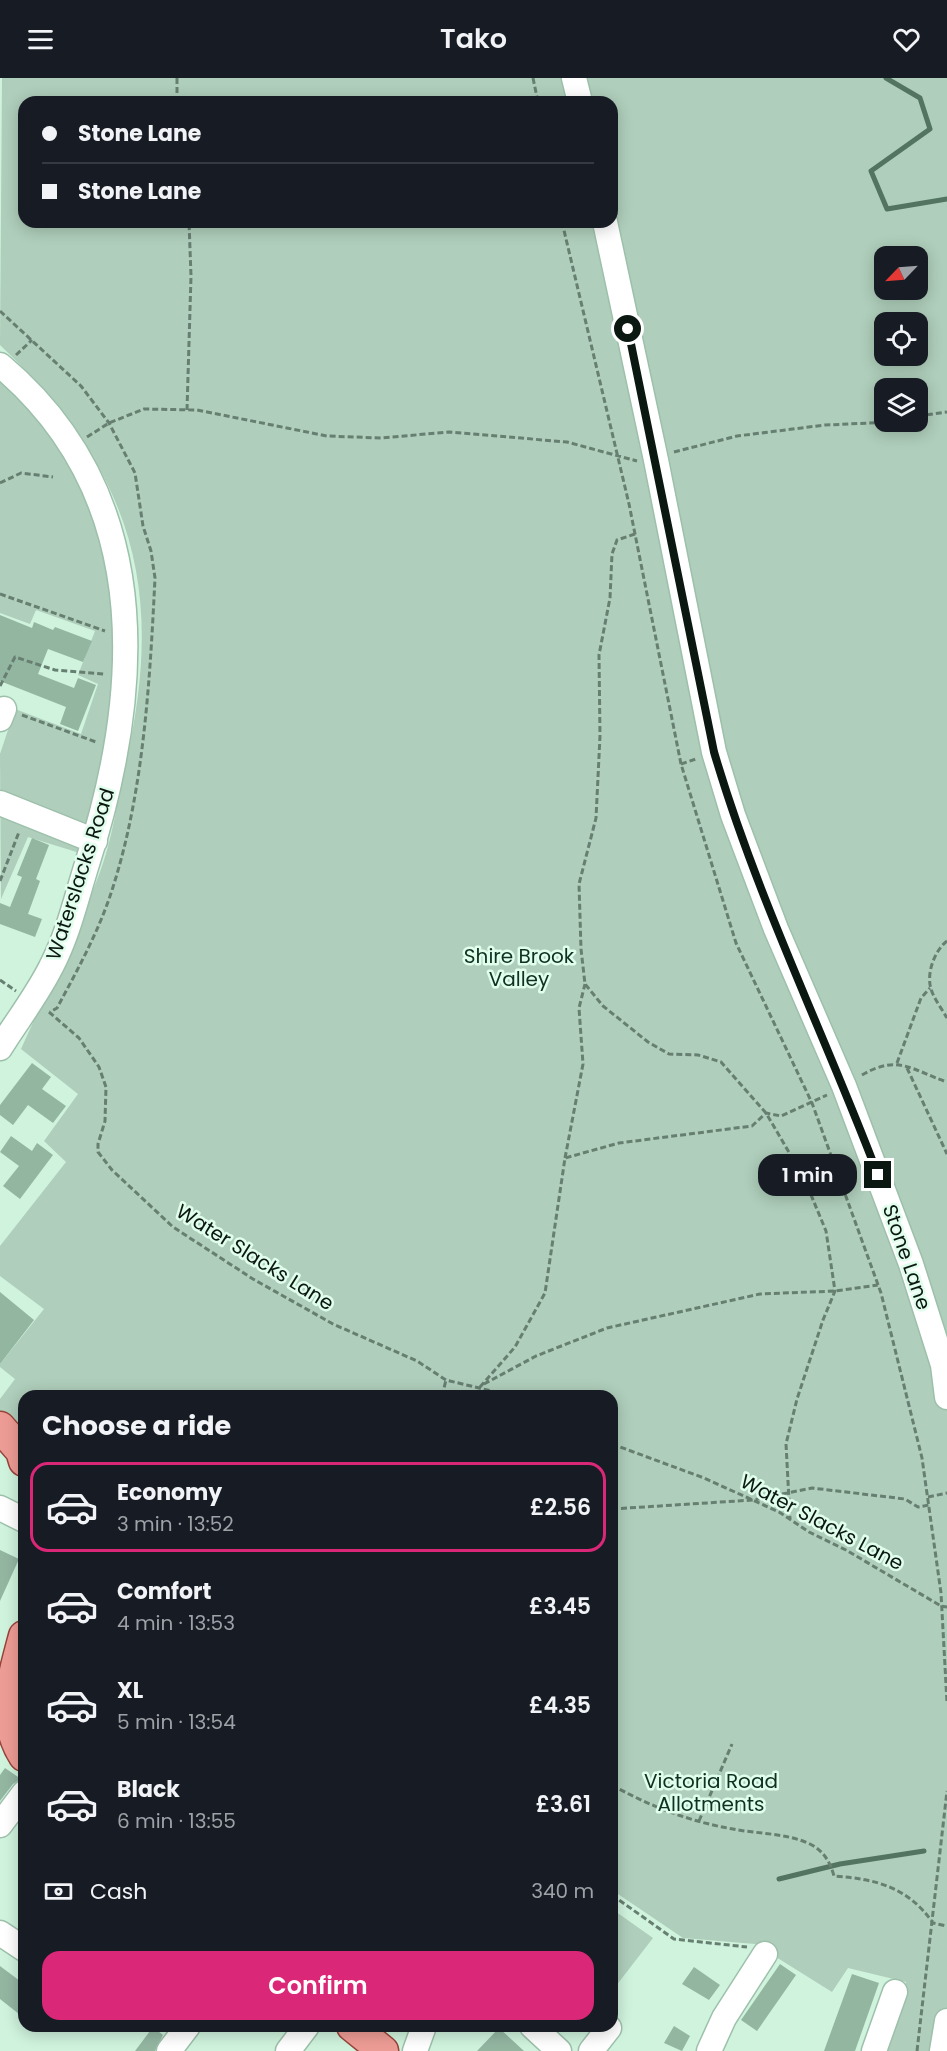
<!DOCTYPE html>
<meta charset="utf-8">
<style>
body{margin:0;font-family:Poppins,sans-serif;background:#20242c;color:#f1f3f6;height:100vh;display:flex;flex-direction:column;font-size:22px;white-space:nowrap}
*{box-sizing:border-box;margin:0}
p{font-size:20px;color:#9ea1a6}
.icon{flex:none;width:33px;height:33px;fill:none;stroke:currentColor;stroke-width:2;stroke-linecap:round;stroke-linejoin:round}
.map{position:relative;flex:1;overflow:hidden}
.side{position:absolute;left:18px;top:1312px;width:600px;height:642px;display:flex;flex-direction:column;background:#171b24;border-radius:18px;box-shadow:0 3px 15px #0003}
.side>*{flex:none}
.guide{position:absolute;left:18px;top:18px;width:600px;height:132px;border-radius:18px;box-shadow:0 3px 15px #0003;display:grid;align-content:center;height:132px;padding:0 24px;background:#171b24}
.needle{width:39px;rotate:245deg}
.fabs{position:absolute;left:874px;top:168px;display:grid;gap:12px}
.fabs a{display:grid;place-items:center;width:54px;height:54px;border-radius:12px;background:#171b24;box-shadow:0 3px 15px #0003;font-size:30px}
.end{position:absolute;width:27px;height:27px;margin:-14px;border:8px solid #0b1811;background:#fff;box-shadow:0 0 0 3px #fff}
.from{border-radius:50%}
.bubble{position:absolute;height:42px;border-radius:18px;background:#171b24;box-shadow:0 3px 15px #0003;font-size:20px;font-weight:600;line-height:42px;text-align:center}
.guide b{display:flex;align-items:center;gap:21px;height:57px;font-size:22px}
.guide b+b{border-top:2px solid #363941}
.guide i{width:15px;height:15px;background:#f1f3f6}
ul{padding:0;list-style:none}
li{display:flex;align-items:center;gap:18px;height:90px;margin:0 12px 9px;padding:0 12px;border:3px solid transparent;border-radius:18px}
li div{flex:1}
li b{display:block;font-size:22px}
li em{font-style:normal;font-weight:600}
li.active{border-color:#db2777}
li>.icon{width:54px;height:54px;stroke-width:1.5}
h2{padding:0 24px;font-size:27px;line-height:72px}
.pay{display:flex;align-items:center;gap:15px;height:66px;padding:0 24px;font-size:22px}
.pay p{margin-inline-start:auto}
.primary-button{display:flex;gap:12px;margin-top:auto;padding:12px 24px}
.primary-button a{flex:1;height:69px;border-radius:18px;background:#db2777;color:#fff;font-size:24px;font-weight:600;line-height:69px;text-align:center}
header{display:flex;justify-content:space-between;align-items:center;height:78px;padding:0 24px;background:#171b24;font-size:27px;font-weight:600}
.map>svg:first-child{display:block}
.green{fill:#afcebb;fill-rule:evenodd}
.lines{fill:none;stroke-linecap:round;stroke-linejoin:round}
.stream{stroke:#547462;stroke-width:5}
.building{fill:#93b6a1}
.minor-casing{stroke:#9dc0ab;stroke-width:27}
.major-casing{stroke:#964339;stroke-width:33}
.path{stroke:#677f71;stroke-width:3;stroke-dasharray:6 3;stroke-linecap:butt}
.minor{stroke:#fff;stroke-width:24}
.major{stroke:#ed9c95;stroke-width:30}
.route{stroke:#0b1811;stroke-width:8}
.labels{text-anchor:middle;dominant-baseline:central;stroke-width:5;stroke-linejoin:round;paint-order:stroke}
.street-label{font-size:20px;fill:#0b1811;stroke:#e1feed}
.park-label{font-size:20px;fill:#0e3120;stroke:#e1feed}
</style>
<header><svg class="icon" aria-label="menu" viewBox="0 0 24 24"><path d="M4 6h16M4 12h16M4 18h16"/></svg>Tako<svg class="icon" aria-label="heart" viewBox="0 0 24 24"><path d="M12 20l-8-8c-3-5 5-10 8-4 3-6 11-1 8 4z"/></svg></header>
<div class="map">
<svg width="947" height="1973" viewBox="0 0 947 1973">
<rect width="100%" height="100%" fill="#cff3dd"/>
<path class="green" d="M2 0H947V1973H882L906 1904 848 1890 832 1914 755 1866 683 1860 612 1812V1318H24V1360L0 1332V1321L15 1301 0 1289V1286L44 1231 0 1198V1168L66 1084 44 1063 78 1016 21 971C47 912 77 855 100 794 113 759 117 724 125 688 167 510 132 393 0 267ZM24 24H612V144H24ZM885 178H918V212H885ZM885 244H918V278H885ZM885 310H918V344H885Z
M0 298 31 327 93 419 118 530 102 709 83 776 28 759 1 821 0 676 15 631 81 656 98 606 78 597 95 553 36 532 30 546 0 535Z
M612 1831 653 1860 612 1913Z"/>
<g class="lines">
<path class="stream" d="M886 0 920 20 930 51 871 93 887 131 947 121
M779 1801 840 1786 924 1773"/>
</g>
<path class="building" d="M0 537 32 550 34 544 53 552 55 549 92 563 83 584 48 571 38 596 74 610 78 600 96 607 78 653 60 646 66 629 0 603Z
M32 760 49 767 36 801 40 803 28 836 42 841 35 859 0 846V825L10 829 22 799 17 797Z
M32 985 51 999 42 1011 66 1028 53 1045 28 1027 13 1047 0 1037V1027Z
M11 1058 32 1073 37 1065 53 1077 20 1121 3 1108 19 1088 0 1074Z
M0 1214 34 1242 0 1286Z
M0 1472 19 1481 0 1523Z
M5 1690 21 1701 13 1706 0 1723V1697Z
M780 1886 796 1897 757 1953 741 1942Z
M0 1888 24 1906V1940L0 1921Z
M694 1889 720 1907 709 1922 682 1906Z
M852 1896 879 1905 855 1973H824Z
M674 1948 690 1958 682 1973 664 1965Z
M153 1949 163 1957 155 1973H135Z
M499 1950 524 1973H477Z"/>
<g class="lines">
<defs>
<path id="minor" d="M574 0 580 24
M605 144 656 382 714 674 733 737 776 851 844 1008 911 1186 943 1287 947 1319
M0 287C155 417 143 611 87 786 76 821 68 857 51 889 37 917 17 943 0 970
M0 641 4 631
M0 725 95 763
M0 1430 24 1442
M0 1747 24 1715
M0 1855 24 1871
M532 1948 559 1973
M169 1973 188 1948
M288 1973 307 1948
M415 1973 424 1948
M591 1973 609 1950
M709 1973 724 1940 765 1876
M874 1973 895 1914
M942 1973 947 1943"/>
<path id="major" d="M0 1349 21 1373 24 1383
M24 1558C12 1603 0 1640 24 1678
M352 1948 383 1973"/>
</defs>
<use href="#minor" class="minor-casing"/>
<use href="#major" class="major-casing"/>
<path class="path" d="M177 0V24
M533 0 538 24
M562 144 629 426 681 686 736 865 812 1025 881 1215 922 1380 941 1515 947 1625
M0 233 81 308 109 345 135 395 143 448 151 473 155 500C150 601 144 712 113 809 100 851 78 891 57 930L50 934
M16 277 32 262
M187 332 191 198 189 144
M918 338 947 334
M87 359 109 345 144 331 197 332 327 358 381 360 449 354 567 364 637 383
M674 374 737 358 825 347 894 344
M0 405 21 395 53 399
M635 456 617 462 612 476 610 520 599 577 600 658 596 740 579 806 581 871 585 906 603 928 648 964 669 976 698 977 721 984 766 1035 804 1100 826 1153 835 1213 823 1242 797 1321 786 1366 790 1441
M0 516 105 553
M0 608 15 579 55 592 104 596
M22 637 96 664
M681 686 696 681
M0 803 19 754
M947 863C935 872 926 895 931 911 934 921 942 931 947 940
M0 902 16 913
M49 934 79 960 99 989 106 1009 105 1043 98 1066V1074L112 1092 173 1149 253 1201 333 1246 417 1283 446 1302 512 1318
M897 985 921 920 930 910
M907 990 947 1076
M862 997C898 976 912 992 947 1004
M565 1080 583 986 579 930 585 906
M484 1306 536 1278 607 1250 760 1216 835 1213 878 1207
M480 1309 515 1269 545 1215 565 1080 619 1065 752 1048 766 1035 781 1038 827 1017
M442 1318 446 1302
M612 1366 704 1400 779 1434 809 1454 846 1472 941 1528 947 1529
M928 1419 947 1415
M612 1431 753 1422 812 1410 905 1421 918 1429 929 1427
M612 1707C649 1728 691 1744 733 1751 758 1756 787 1755 810 1766 824 1773 830 1784 834 1798 876 1801 908 1809 933 1845L947 1848
M699 1743 732 1666
M612 1817 674 1861 747 1869
M917 1973 947 1713"/>
<use href="#minor" class="minor"/>
<use href="#major" class="major"/>
</g>
<g class="lines">
<path class="route" d="M628 251 714 674C757 820 824 955 878 1097"/>
</g>
<g class="labels">
<g class="street-label">
<text transform="translate(80 796) rotate(-72)">Waterslacks Road</text>
<text transform="translate(255 1179) rotate(32)">Water Slacks Lane</text>
<text transform="translate(907 1179) rotate(71)">Stone Lane</text>
<text transform="translate(822 1444) rotate(28)">Water Slacks Lane</text>
</g>
<g class="park-label">
<text x="519" y="878">Shire Brook<tspan x="519" dy="23">Valley</tspan></text>
<text x="711" y="1703">Victoria Road<tspan x="711" dy="23">Allotments</tspan></text>
</g>
</g>
</svg>
<div class="fabs">
<a><svg class="needle" viewBox="-14 -14 28 28"><path d="M0-13l5 13h-10z" fill="#e53935"/><path d="M0 13l5-13h-10z" fill="#9ea1a6"/></svg></a>
<a><svg class="icon" aria-label="locate" viewBox="0 0 24 24"><circle cx="12" cy="12" r="6"/><path d="M12 2v4M12 18v4M2 12h4M18 12h4"/></svg></a>
<a><svg class="icon" aria-label="layers" viewBox="0 0 24 24"><path d="M12 4l9 5-9 5-9-5zM3 14l9 5 9-5"/></svg></a>
</div>
<i class="end from" style="left:628px;top:251px"></i>
<i class="end" style="left:878px;top:1097px"></i>
<div class="bubble" style="left:758px;top:1076px;width:99px">1 min</div>
<div class="guide">
<b><i class="from"></i>Stone Lane</b>
<b><i></i>Stone Lane</b>
</div>
<section class="side">
<h2>Choose a ride</h2>
<ul>
<li class="active"><svg class="icon" aria-label="car" viewBox="0 0 24 24"><path d="M5 17H2v-5l4-1 3-4h7l3 4 3 1v5h-3M9 17h6M6 11h13"/><circle cx="7" cy="17" r="2"/><circle cx="17" cy="17" r="2"/></svg><div><b>Economy</b><p>3 min · 13:52</p></div><em>£2.56</em></li>
<li><svg class="icon" aria-label="car" viewBox="0 0 24 24"><path d="M5 17H2v-5l4-1 3-4h7l3 4 3 1v5h-3M9 17h6M6 11h13"/><circle cx="7" cy="17" r="2"/><circle cx="17" cy="17" r="2"/></svg><div><b>Comfort</b><p>4 min · 13:53</p></div><em>£3.45</em></li>
<li><svg class="icon" aria-label="car" viewBox="0 0 24 24"><path d="M5 17H2v-5l4-1 3-4h7l3 4 3 1v5h-3M9 17h6M6 11h13"/><circle cx="7" cy="17" r="2"/><circle cx="17" cy="17" r="2"/></svg><div><b>XL</b><p>5 min · 13:54</p></div><em>£4.35</em></li>
<li><svg class="icon" aria-label="car" viewBox="0 0 24 24"><path d="M5 17H2v-5l4-1 3-4h7l3 4 3 1v5h-3M9 17h6M6 11h13"/><circle cx="7" cy="17" r="2"/><circle cx="17" cy="17" r="2"/></svg><div><b>Black</b><p>6 min · 13:55</p></div><em>£3.61</em></li>
</ul>
<div class="pay"><svg class="icon" aria-label="cash" viewBox="0 0 24 24"><path d="M3 7h18v10H3z"/><circle cx="12" cy="12" r="2"/></svg>Cash<p>340 m</p></div>
<div class="primary-button"><a>Confirm</a></div>
</section>
</div>
